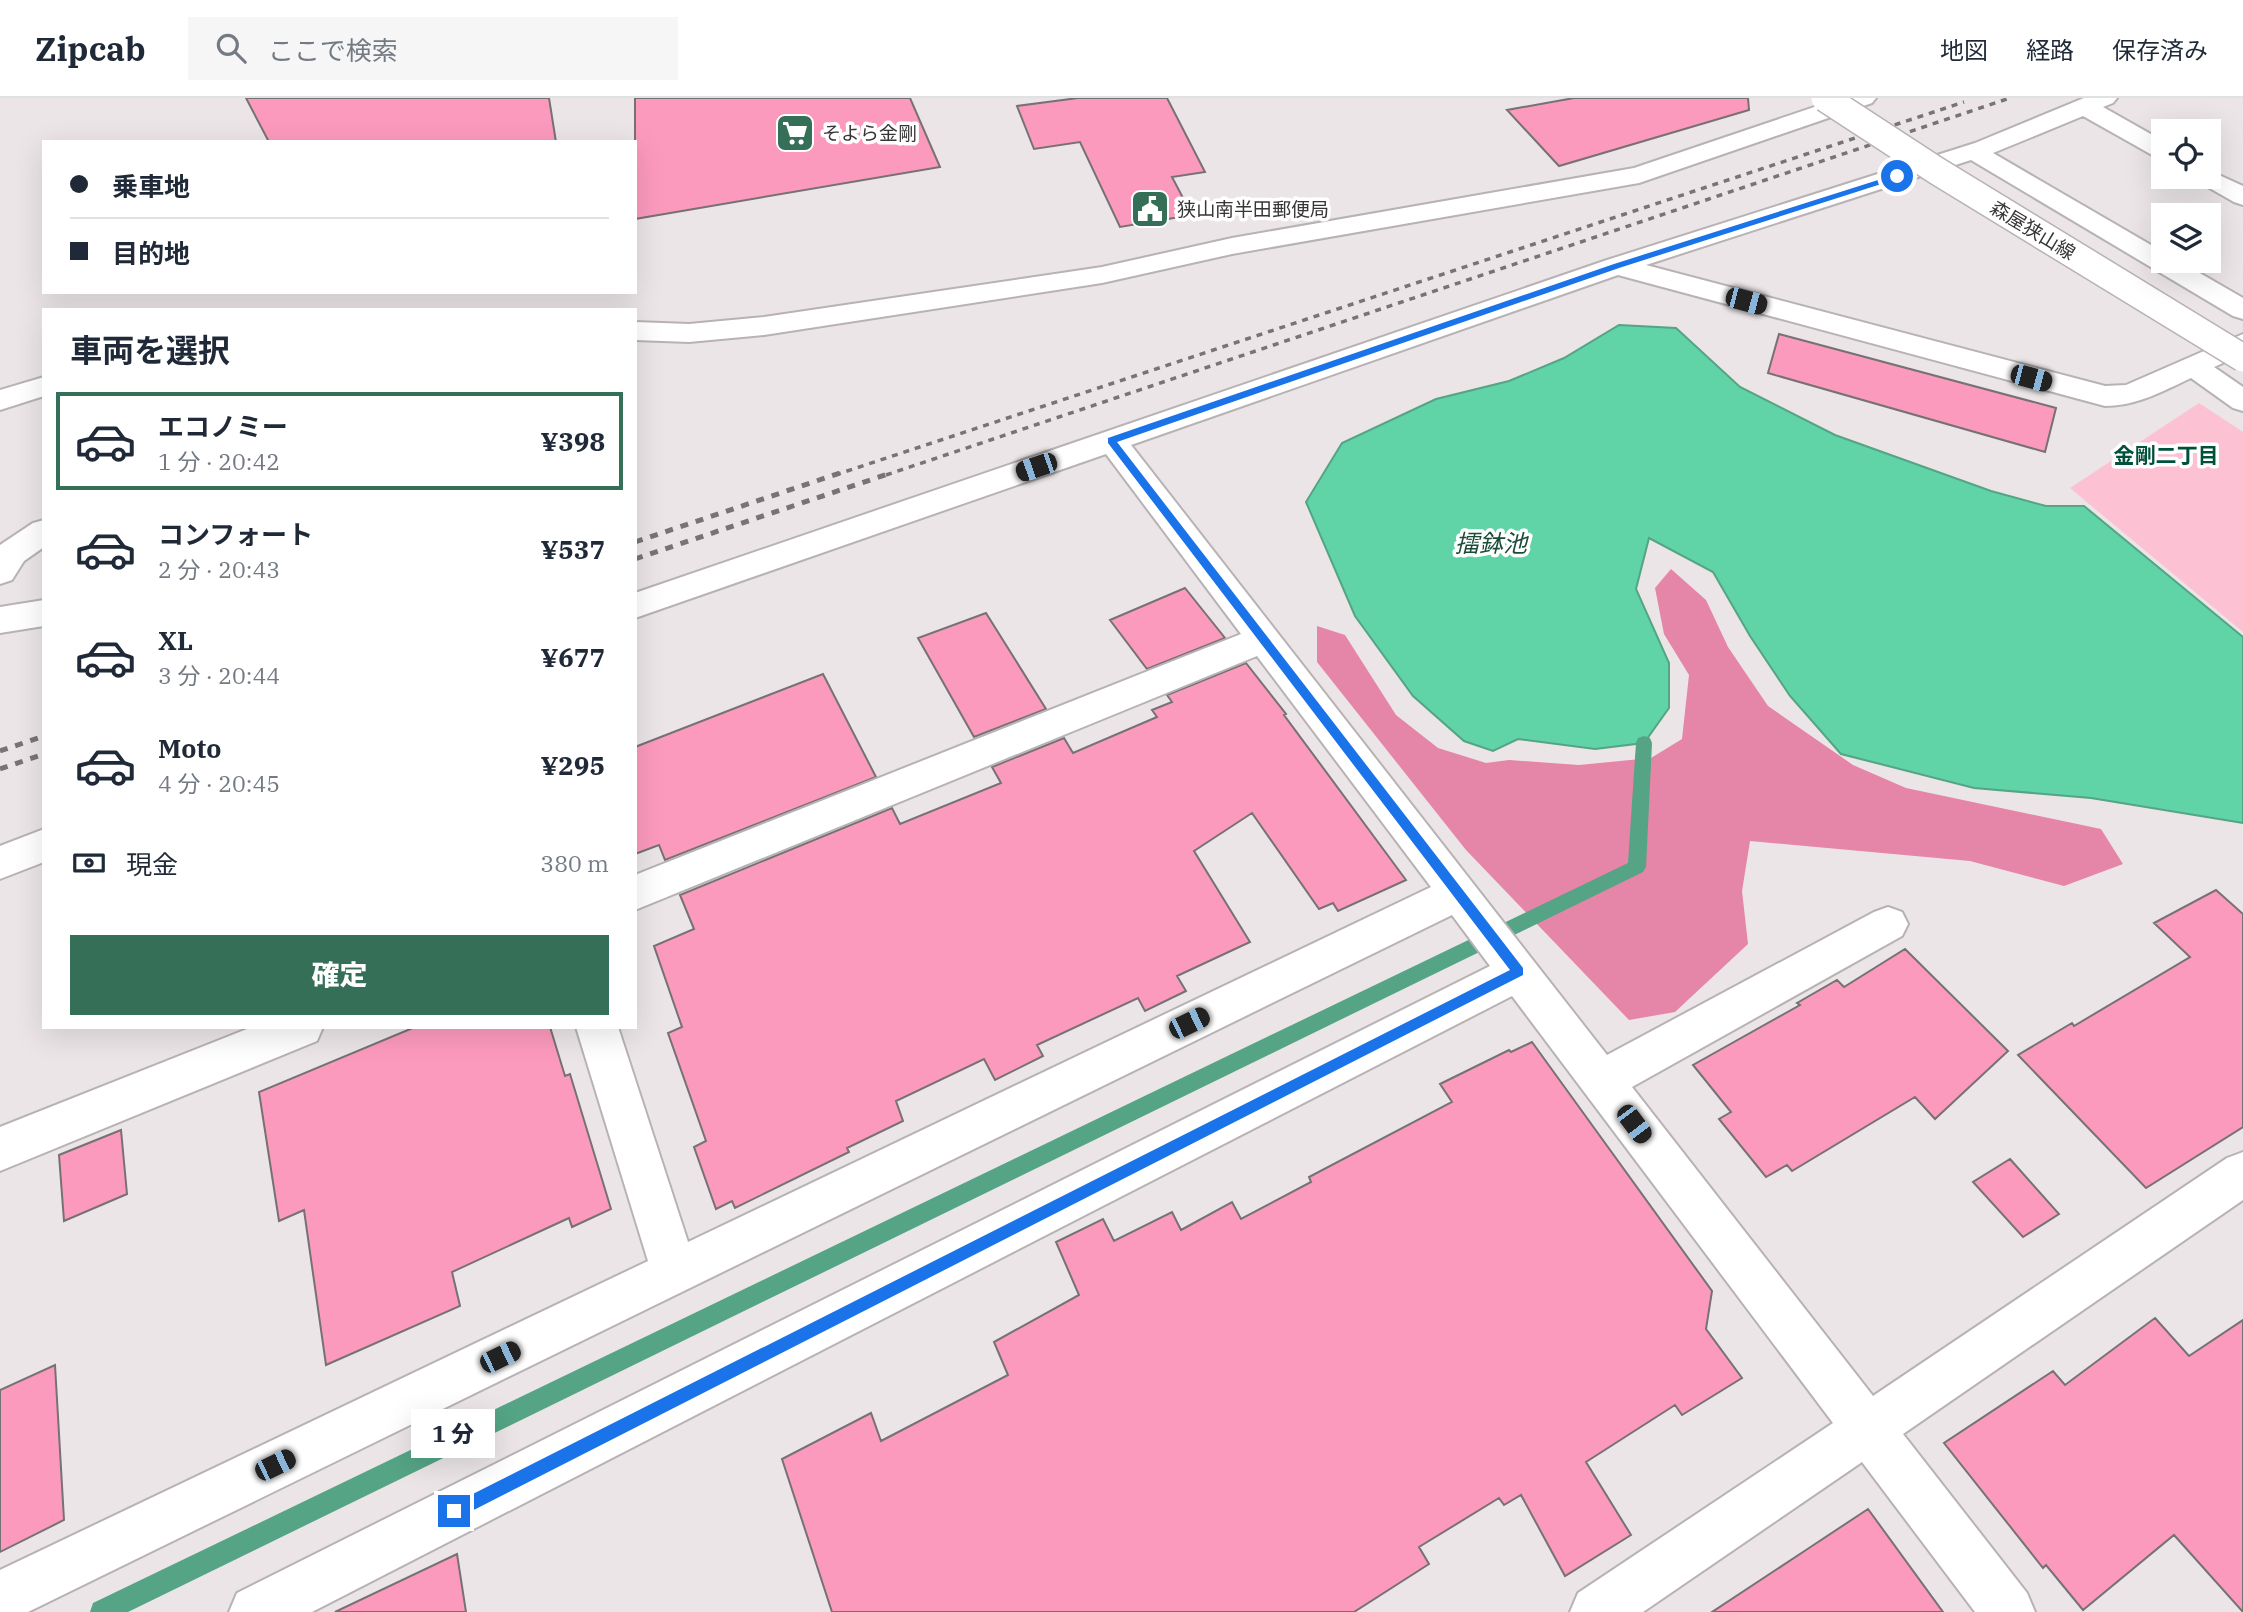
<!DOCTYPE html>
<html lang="ja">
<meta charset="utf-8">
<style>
body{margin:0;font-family:"IBM Plex Serif","Noto Sans JP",serif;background:#f6f6f7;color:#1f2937;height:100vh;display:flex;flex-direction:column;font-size:26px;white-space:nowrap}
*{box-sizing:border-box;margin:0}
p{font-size:23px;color:#747a83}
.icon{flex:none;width:38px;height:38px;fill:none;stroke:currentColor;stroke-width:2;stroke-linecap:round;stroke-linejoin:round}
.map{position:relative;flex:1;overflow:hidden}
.side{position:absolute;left:42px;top:210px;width:595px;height:721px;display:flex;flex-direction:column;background:#fff;border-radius:0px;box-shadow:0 7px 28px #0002}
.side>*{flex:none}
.hud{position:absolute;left:42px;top:42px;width:595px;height:154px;border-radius:0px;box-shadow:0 7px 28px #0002;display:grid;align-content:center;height:154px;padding:0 28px;background:#fff}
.fabs{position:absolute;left:2151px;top:21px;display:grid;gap:14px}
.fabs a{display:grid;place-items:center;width:70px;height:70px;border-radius:0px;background:#fff;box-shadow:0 7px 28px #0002;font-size:35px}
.end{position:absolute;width:32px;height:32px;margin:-16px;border:9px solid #1a73e8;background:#fff;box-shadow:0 0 0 4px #fff}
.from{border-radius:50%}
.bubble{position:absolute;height:49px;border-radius:0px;background:#fff;box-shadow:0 7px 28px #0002;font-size:23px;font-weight:800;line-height:49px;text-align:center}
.car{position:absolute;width:21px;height:42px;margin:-21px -10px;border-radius:9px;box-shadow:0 0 5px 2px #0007;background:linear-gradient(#222 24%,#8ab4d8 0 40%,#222 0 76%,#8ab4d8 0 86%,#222 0)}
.hud b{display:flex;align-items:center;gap:24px;height:66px;font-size:26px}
.hud b+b{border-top:2px solid #e0e1e3}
.hud i{width:18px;height:18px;background:#1f2937}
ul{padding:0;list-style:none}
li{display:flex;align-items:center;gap:21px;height:98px;margin:0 14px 10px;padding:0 14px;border:4px solid transparent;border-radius:0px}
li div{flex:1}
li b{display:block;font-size:26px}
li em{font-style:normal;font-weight:800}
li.active{border-color:#356f58}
li>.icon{width:63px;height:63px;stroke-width:1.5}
h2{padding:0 28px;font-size:32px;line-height:84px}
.pay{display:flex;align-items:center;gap:18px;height:77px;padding:0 28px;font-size:26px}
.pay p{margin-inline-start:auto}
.cta{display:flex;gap:14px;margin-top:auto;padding:14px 28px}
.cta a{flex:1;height:80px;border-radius:0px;background:#356f58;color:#fff;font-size:28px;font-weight:800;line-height:80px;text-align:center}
header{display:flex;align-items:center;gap:42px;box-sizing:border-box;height:98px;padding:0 35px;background:#fff;border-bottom:2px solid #e0e1e3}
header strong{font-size:33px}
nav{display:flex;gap:38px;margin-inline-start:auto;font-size:24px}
.search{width:490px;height:63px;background:#f6f6f7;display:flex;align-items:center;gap:18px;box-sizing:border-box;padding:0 24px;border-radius:0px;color:#747a83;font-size:26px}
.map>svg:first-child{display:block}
.green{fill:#fdc1d4}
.forest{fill:#e585a7}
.water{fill:#60d3a7;stroke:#54a485;stroke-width:2}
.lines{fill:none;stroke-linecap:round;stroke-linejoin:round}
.stream{fill:#54a485;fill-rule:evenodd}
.building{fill:#fc9abd;stroke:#767172;stroke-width:2}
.street-casing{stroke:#b8b2b4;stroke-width:4}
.street{fill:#fff;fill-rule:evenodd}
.rail-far1{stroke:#787475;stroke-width:3.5;stroke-dasharray:6 6;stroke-linecap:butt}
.rail{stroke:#787475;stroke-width:5;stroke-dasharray:8 8;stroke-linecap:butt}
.secondary-bridge-casing{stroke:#b8b2b4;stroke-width:30;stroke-linecap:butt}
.secondary-bridge{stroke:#fff;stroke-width:27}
.route{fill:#1a73e8}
.labels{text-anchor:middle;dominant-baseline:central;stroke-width:7;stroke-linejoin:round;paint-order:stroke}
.far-poi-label{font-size:19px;fill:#373535;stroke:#fff;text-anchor:start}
.far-street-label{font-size:19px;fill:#373535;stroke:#fff}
.far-neighbourhood-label{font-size:21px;font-weight:bold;fill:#00513a;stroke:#fff}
.water-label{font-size:24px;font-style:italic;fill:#1b4b39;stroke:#fff}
</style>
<header>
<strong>Zipcab</strong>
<div class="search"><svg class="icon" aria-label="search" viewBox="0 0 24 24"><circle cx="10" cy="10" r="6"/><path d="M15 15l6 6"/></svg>ここで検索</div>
<nav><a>地図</a><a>経路</a><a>保存済み</a></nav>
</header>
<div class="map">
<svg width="2243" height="1514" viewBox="0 0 2243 1514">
<rect width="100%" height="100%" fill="#ebe5e7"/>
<path class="green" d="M2199 305 2243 334V534L2070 390Z"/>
<path class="forest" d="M1671 471 1706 502 1728 549 1768 608 1853 667 1906 690 2101 731 2123 766 2064 788 1970 763 1750 743 1742 793 1748 846 1675 914 1629 922 1466 752 1317 564V528L1345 537 1396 617 1438 650 1486 665 1509 662 1579 667 1651 660 1682 641 1689 577 1664 536 1655 490Z"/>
<path class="water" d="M1619 227 1676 230 1740 289 1835 337 1991 393 2046 408H2084L2243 539V725L2091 700 1974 690 1841 656 1790 598 1750 538 1713 474 1649 440 1636 491 1669 565V610L1644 645 1595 651 1518 641 1493 653 1464 643 1413 598 1355 518 1306 404 1342 345 1436 301 1509 283 1564 260Z"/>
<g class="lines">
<path class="stream" d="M1644 638 1650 640 1652 645 1646 769 1643 774 128 1514H90L93 1505 1628 765 1636 645 1638 640Z"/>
</g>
<path class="building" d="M246 0H549L556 44H269Z
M635 0H910L940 69 635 121Z
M1078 0H1167L1205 74 1172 79 1192 117 1120 129 1080 44 1034 51 1017 8Z
M1574 0H1748L1749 12 1559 68 1507 12Z
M1779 236 2056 310 2045 354 1768 275Z
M1185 490 1225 540 1147 571 1110 522Z
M986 515 1046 611 974 639 918 540Z
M1246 565 1286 616 1284 617 1406 782 1338 813 1333 805 1319 811 1252 715 1194 753 1250 844 1177 878 1186 893 1145 913 1138 900 1037 947 1043 958 995 982 984 961 896 1003 903 1023 847 1050 849 1054 735 1110 732 1103 716 1111 694 1049 706 1043 668 935 682 929 654 848 694 831 680 797 892 710 900 726 1001 685 992 669 1064 640 1073 655 1157 619 1152 612 1172 604 1167 597Z
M823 576 876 679 665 762 659 747 635 756V649Z
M2216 792 2243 816V1029L2146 1090 2018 957 2072 925 2074 928 2190 859 2154 825Z
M1905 851 2008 953 1935 1021 1915 999 1792 1073 1787 1067 1766 1079 1719 1021 1731 1014 1693 967 1800 907 1797 905 1837 882 1844 889Z
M415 929H550L565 978 570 976 611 1111 572 1129 569 1120 452 1174 460 1208 326 1267 304 1112 279 1123 259 994Z
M1532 944 1712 1193 1706 1231 1742 1280 1682 1317 1675 1307 1586 1364 1631 1437 1565 1478 1521 1397 1504 1407 1499 1400 1419 1449 1429 1466 1354 1514H832L782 1361 871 1315 881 1343 1008 1277 994 1244 1079 1197 1056 1144 1103 1121 1114 1143 1172 1114 1181 1132 1232 1104 1241 1121 1311 1084 1309 1079 1452 1004 1440 986 1509 952 1511 954Z
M121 1032 127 1096 64 1123 59 1057Z
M2010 1061 2059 1116 2023 1139 1973 1084Z
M2155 1220 2189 1258 2243 1222V1514L2174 1437 2083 1512 2046 1467 2043 1470 1944 1345 2053 1273 2065 1287Z
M55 1267 64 1422 0 1454V1292Z
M1868 1411 1943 1514H1712L1806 1452Z
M457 1456 466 1514H335Z"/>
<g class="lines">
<defs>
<path id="street" d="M1841 0H1876L1872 5 1639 85 1232 156 1102 185 764 237 689 244 635 242V224L689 226 764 219 1102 169 1232 140 1634 70Z
M2084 0H2117L2113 5 2103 9 2163 43V60L2154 58 2083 18 1993 55 2163 154V163H2179L2243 200V221L2233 218 1971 62 1646 167 2105 288 2126 287 2243 236V256L2214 269 2243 289V313L2233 310 2191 280C2163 293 2137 308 2105 308L1618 177 1131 347 1607 957 1874 814 1888 809 1902 814 1908 826 1902 838 1632 989 1873 1298 2227 1060 2243 1054V1102L1903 1336 2027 1495 2035 1514H1975L1862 1364 1643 1514H1570L1578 1495 1833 1325 1512 898 312 1514H229L237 1495 1490 868 1452 817 28 1514H0V1472L648 1163 576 929H618L688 1144 1431 789 1257 558 635 812V777L1241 536 1106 356 635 520V495L1607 162 1975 45Z
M2208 72 2243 88V107L2234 104 2199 84 2196 79H2208Z
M44 279V298L0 312V292Z
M44 422V449L24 463 12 482 0 486V447L33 425Z
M44 502V528L0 535V509Z
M44 731V764L0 781V748Z
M252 929H323L317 943 0 1073V1029Z"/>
</defs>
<use href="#street" class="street-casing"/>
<use href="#street" class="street"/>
<path class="rail-far1" d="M835 377 1964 4
M886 377 2010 0"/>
<path class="rail" d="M635 444 840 375
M635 461 891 375
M0 653 44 638
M0 671 44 656"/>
<defs>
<path id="secondary-bridge" d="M1825 0 1937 73 2243 260"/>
</defs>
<use href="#secondary-bridge" class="secondary-bridge-casing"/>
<use href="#secondary-bridge" class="secondary-bridge"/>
</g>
<path class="route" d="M1897 76 1900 80 1619 170 1117 344 1523 870V877L460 1419 454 1421 449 1419 447 1413 449 1408 1510 872 1108 345V340L1614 166Z"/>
<defs>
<symbol id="supermarket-square" viewBox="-11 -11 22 22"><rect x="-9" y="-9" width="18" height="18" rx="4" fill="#356f58" stroke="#fff"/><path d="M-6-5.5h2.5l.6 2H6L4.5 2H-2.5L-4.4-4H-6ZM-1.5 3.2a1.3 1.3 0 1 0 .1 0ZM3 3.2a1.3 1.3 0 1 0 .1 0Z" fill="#fff"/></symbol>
<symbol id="civic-square" viewBox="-11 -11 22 22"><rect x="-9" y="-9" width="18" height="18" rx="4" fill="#356f58" stroke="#fff"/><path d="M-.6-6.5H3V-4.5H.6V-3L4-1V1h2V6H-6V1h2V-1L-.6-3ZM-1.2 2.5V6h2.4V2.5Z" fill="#fff"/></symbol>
</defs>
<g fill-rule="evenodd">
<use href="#supermarket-square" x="773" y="13" width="44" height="44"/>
<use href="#civic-square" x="1128" y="89" width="44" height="44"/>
</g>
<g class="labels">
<g class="far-poi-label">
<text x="822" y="35">そよら金剛</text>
<text x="1177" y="111">狭山南半田郵便局</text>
</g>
<g class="far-street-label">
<text transform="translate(2033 132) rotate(31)">森屋狭山線</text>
</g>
<g class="far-neighbourhood-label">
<text x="2166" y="357">金剛二丁目</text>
</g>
<g class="water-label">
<text x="1491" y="445">擂鉢池</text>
</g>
</g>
</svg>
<div class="fabs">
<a><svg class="icon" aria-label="locate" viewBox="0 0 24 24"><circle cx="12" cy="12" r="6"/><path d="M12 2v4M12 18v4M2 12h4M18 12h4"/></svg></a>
<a><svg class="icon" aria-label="layers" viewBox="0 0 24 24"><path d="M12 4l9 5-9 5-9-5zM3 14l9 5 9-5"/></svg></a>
</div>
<i class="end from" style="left:1897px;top:78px"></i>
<i class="end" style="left:454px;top:1413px"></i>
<div class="bubble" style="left:411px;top:1311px;width:84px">1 分</div>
<i class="car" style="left:1746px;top:203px;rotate:105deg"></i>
<i class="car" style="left:2031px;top:280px;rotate:105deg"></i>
<i class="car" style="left:1036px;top:369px;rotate:251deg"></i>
<i class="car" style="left:1189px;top:925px;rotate:64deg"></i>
<i class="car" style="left:1634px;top:1026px;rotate:143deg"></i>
<i class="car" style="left:500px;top:1259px;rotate:64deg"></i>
<i class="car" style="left:275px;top:1367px;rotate:64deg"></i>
<div class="hud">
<b><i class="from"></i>乗車地</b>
<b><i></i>目的地</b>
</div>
<section class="side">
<h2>車両を選択</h2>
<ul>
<li class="active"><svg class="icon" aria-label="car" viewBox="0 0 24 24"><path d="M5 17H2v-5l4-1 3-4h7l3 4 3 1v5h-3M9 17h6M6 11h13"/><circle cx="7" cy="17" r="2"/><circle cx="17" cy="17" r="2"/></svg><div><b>エコノミー</b><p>1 分 · 20:42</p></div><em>¥398</em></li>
<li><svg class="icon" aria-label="car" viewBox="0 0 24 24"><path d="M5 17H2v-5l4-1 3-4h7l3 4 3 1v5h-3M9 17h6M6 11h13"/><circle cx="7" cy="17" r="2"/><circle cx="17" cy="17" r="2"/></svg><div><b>コンフォート</b><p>2 分 · 20:43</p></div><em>¥537</em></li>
<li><svg class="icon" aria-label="car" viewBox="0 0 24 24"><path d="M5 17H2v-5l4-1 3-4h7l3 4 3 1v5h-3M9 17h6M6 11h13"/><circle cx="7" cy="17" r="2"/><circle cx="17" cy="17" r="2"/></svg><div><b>XL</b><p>3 分 · 20:44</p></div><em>¥677</em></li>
<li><svg class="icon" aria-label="car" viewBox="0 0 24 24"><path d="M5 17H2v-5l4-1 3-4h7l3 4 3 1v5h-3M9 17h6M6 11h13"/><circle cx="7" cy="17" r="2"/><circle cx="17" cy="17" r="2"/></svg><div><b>Moto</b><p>4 分 · 20:45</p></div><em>¥295</em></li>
</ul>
<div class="pay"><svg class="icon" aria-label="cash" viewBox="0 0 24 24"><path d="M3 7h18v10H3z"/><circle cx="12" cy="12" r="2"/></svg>現金<p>380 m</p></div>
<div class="cta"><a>確定</a></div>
</section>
</div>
